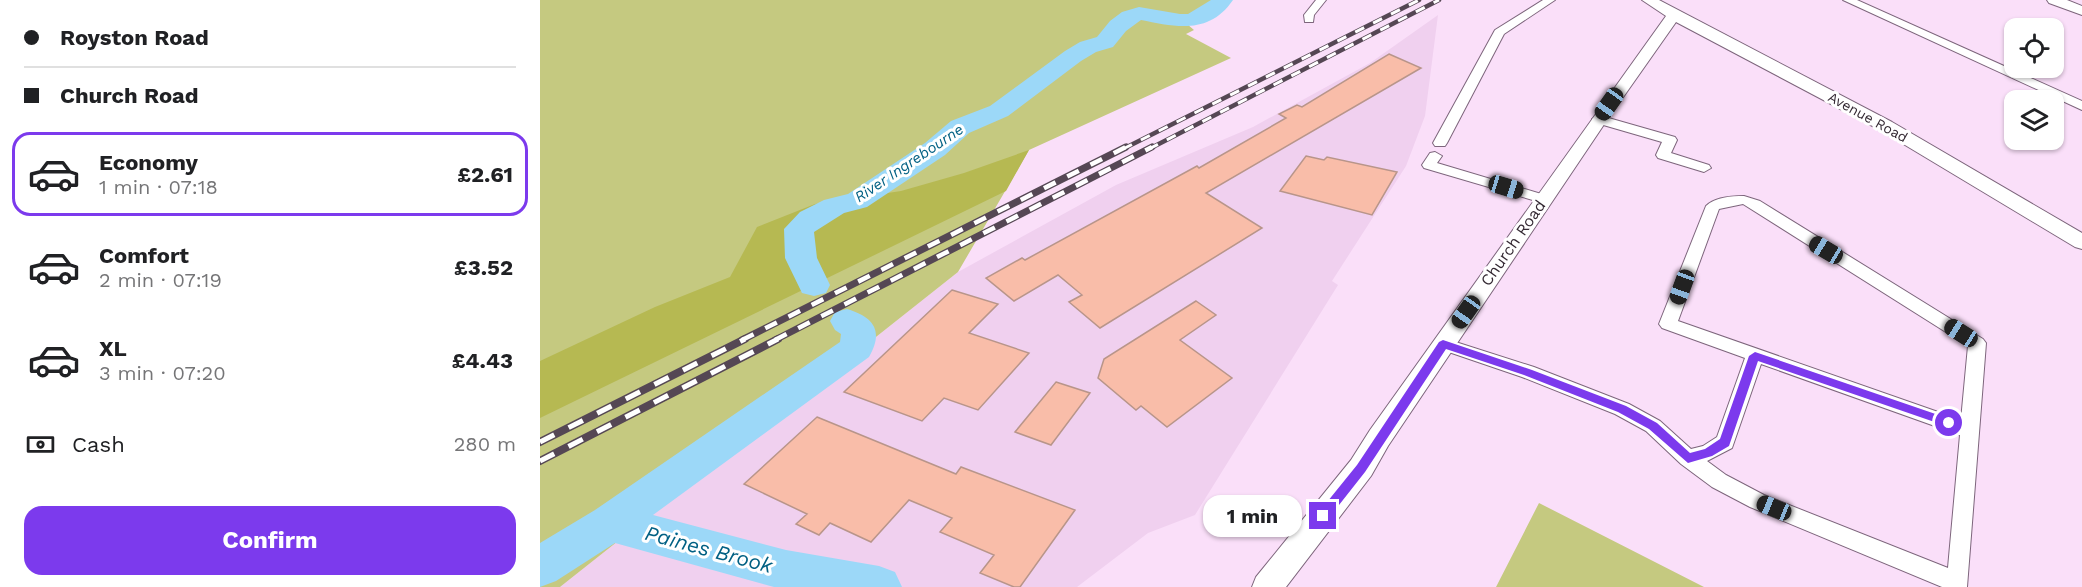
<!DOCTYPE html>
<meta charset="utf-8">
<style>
body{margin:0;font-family:"Work Sans",sans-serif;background:#f2f2f2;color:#202124;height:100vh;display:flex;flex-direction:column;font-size:22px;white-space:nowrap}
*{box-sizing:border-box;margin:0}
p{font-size:20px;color:#757577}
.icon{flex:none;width:33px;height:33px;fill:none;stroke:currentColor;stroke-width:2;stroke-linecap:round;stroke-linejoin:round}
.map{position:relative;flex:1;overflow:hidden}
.details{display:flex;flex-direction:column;background:#fff;width:540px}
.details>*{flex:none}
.top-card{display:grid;align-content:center;height:132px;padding:0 24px;background:#fff}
.buttons{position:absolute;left:1464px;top:18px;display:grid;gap:12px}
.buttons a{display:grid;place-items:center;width:60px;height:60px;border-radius:12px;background:#fff;box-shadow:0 2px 4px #0004;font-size:30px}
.end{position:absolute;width:27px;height:27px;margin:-14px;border:8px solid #7c3aed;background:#fff;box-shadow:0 0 0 3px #fff}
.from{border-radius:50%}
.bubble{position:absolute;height:42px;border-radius:18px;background:#fff;box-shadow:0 2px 4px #0004;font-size:20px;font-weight:700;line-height:42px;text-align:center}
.car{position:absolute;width:18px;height:36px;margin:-18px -9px;border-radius:8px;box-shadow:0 0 4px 2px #0007;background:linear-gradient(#222 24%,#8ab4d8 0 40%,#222 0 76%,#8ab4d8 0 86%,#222 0)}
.top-card b{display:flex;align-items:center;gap:21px;height:57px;font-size:22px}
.top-card b+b{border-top:2px solid #e0e0e0}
.top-card i{width:15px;height:15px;background:#202124}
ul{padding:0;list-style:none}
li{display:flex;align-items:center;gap:18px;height:84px;margin:0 12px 9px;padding:0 12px;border:3px solid transparent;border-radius:18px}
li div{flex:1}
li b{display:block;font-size:22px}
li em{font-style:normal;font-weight:700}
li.current{border-color:#7c3aed}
li>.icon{width:54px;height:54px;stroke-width:1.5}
.pay{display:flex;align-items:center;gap:15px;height:66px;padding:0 24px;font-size:22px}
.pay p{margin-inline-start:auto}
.button{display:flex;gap:12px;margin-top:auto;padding:12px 24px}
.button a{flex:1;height:69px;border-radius:18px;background:#7c3aed;color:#fff;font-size:24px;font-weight:700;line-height:69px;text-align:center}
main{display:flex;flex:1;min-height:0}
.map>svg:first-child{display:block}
.built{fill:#f0d0ef}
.green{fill:#c5c980}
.forest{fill:#b6b952}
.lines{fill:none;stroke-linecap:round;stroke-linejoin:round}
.river{fill:#9cd8f8;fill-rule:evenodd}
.building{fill:#f9bda9;stroke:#b8958a;stroke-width:1.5}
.street-casing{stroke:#7d657c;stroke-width:2}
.secondary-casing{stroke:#7d657c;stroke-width:2}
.street{fill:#fff;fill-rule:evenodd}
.secondary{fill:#fff;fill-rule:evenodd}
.rail-far2-casing{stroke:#554754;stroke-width:4.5}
.rail-far1-casing{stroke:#554754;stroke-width:7}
.rail-casing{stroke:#554754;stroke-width:8}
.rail-far2{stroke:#fff;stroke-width:3;stroke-dasharray:10;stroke-linecap:butt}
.rail-far1{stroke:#fff;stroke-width:4.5;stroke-dasharray:13;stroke-linecap:butt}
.rail{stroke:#fff;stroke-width:5;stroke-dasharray:16;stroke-linecap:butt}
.route{fill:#7c3aed}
.labels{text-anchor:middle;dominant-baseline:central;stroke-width:6;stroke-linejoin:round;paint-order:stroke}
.far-street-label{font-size:14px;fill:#342933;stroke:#fff}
.far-water-label{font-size:15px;font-style:italic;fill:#016083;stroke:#fff}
.street-label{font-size:16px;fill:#342933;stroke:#fff}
.near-water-label{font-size:21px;font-style:italic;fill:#016083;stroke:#fff}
</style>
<main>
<section class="details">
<div class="top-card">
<b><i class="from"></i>Royston Road</b>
<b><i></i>Church Road</b>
</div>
<ul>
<li class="current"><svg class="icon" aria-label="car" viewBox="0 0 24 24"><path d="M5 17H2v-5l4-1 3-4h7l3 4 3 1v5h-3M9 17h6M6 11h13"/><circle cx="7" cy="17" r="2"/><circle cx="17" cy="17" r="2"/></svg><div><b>Economy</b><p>1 min · 07:18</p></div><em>£2.61</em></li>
<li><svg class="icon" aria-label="car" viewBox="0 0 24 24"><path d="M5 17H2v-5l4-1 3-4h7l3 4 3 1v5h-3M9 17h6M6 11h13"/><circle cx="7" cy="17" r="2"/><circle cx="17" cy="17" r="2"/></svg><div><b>Comfort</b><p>2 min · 07:19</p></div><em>£3.52</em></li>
<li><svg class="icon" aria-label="car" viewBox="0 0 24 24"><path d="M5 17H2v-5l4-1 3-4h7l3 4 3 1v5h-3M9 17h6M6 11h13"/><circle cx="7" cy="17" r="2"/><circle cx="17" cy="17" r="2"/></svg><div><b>XL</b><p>3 min · 07:20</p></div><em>£4.43</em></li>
</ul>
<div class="pay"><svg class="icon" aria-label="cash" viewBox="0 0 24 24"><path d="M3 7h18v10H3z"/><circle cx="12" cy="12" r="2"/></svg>Cash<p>280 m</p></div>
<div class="button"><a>Confirm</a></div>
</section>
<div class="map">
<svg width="1542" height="587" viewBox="0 0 1542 587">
<rect width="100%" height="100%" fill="#fadff9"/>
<path class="built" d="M898 15 885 116 866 166 792 281 798 285 655 515 608 533 537 587H20L418 272 576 185 713 127 830 63Z"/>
<path class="green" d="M0 0H689L672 14 647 24 654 30 646 34 691 58 489 150 418 272 20 587H0Z
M999 503 1164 587H956Z"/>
<path class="forest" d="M489 150 466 191 0 418V361L115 307 190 277 217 227 275 204 361 191 424 173Z"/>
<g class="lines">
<path class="river" d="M671 0H693C669 35 636 27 601 20L586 31 573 47 556 52 541 61 468 116 429 133 405 155 327 207 304 213 274 232 277 258 290 285 286 293 274 296 262 293 245 258 244 229 260 212 284 200 308 194 385 143 411 121 450 106 525 51 540 42 557 37 570 21 582 12 599 7 640 14H648Z
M307 309C334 317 344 331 329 357L113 515 246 550 339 566 355 572 362 587H234L75 543 16 581 0 587V543L55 510 300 342 301 334 295 330 290 321 295 312Z"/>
</g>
<path class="building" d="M849 54 881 68 666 193 722 228 560 328 529 302 542 295 518 275 474 301 446 278 482 258 485 260 657 166 659 168 746 118 739 114 757 105 762 107Z
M766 156 784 160 787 157 857 172 832 215 740 191Z
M412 290 458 304 429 333 489 353 438 410 404 398 382 421 304 392Z
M656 301 676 315 640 340 692 378 627 427 601 406 596 410 558 378 564 359Z
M516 382 550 393 511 445 475 432Z
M277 417 416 474 421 467 535 510 480 587H474L440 573 454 555 400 532 412 518 369 500 331 542 290 523 279 535 256 524 267 514 204 484Z"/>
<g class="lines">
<defs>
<path id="street" d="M776 0H786L774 15 773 22H765L764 15Z
M1003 0H1015L964 34 907 143 905 146H895L893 143 955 30Z
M1303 0H1317L1542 101V110Z
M1058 115 1135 137 1137 140 1131 153 1169 165 1171 168 1164 172 1118 158 1116 155 1122 142 1053 122 1052 119Z
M895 152 902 156 897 163 1008 196 1010 199 1003 203 884 168 882 165 890 153Z
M1204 196 1220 201 1443 339 1446 343 1427 587H1402L1210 507 1172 487 1141 464 1106 431 1075 414 982 377 897 348 894 344 897 340 903 338 994 367 1089 404 1120 421 1151 449 1163 446 1177 437 1205 358 1122 328 1119 324 1166 206C1175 197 1191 196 1204 196ZM1203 204 1428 346 1421 420 1138 321 1179 209ZM1221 364 1420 435 1408 568 1224 495 1186 475 1167 461 1192 448Z"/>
<path id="secondary" d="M1102 0H1119L1352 122 1542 233V249L1535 247 1340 130 1136 22 1065 123 848 446 831 476 746 587H712L716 577 811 460 830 430 1126 16Z
M1507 0H1527L1542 6V15L1509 3Z"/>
</defs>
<use href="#street" class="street-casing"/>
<use href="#secondary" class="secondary-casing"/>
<use href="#street" class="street"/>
<use href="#secondary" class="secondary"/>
<defs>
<path id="rail-far2" d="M583 149 879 0
M609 149 899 0"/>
<path id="rail-far1" d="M202 340 586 147
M235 340 612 147"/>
<path id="rail" d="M0 442 205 339
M0 461 238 339"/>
</defs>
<use href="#rail-far2" class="rail-far2-casing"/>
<use href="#rail-far1" class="rail-far1-casing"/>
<use href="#rail" class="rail-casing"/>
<use href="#rail-far2" class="rail-far2"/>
<use href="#rail-far1" class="rail-far1"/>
<use href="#rail" class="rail"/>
</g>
<path class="route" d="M903 340 992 370 1086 406 1117 423 1150 453 1165 449 1180 439 1209 356 1215 352 1413 420 1415 423 1409 427 1218 361 1189 446 1172 456 1148 463 1109 429 1078 412 984 375 906 349 825 472 788 519H779L777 516 779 512 817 465 899 342Z"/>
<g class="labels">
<g class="far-street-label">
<text transform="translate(1328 117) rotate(29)">Avenue Road</text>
</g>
<g class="far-water-label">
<text transform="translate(369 163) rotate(-34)">River Ingrebourne</text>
</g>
<g class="street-label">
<text transform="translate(973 243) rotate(-55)">Church Road</text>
</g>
<g class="near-water-label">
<text transform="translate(169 549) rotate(15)">Paines Brook</text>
</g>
</g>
</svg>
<div class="buttons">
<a><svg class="icon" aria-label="locate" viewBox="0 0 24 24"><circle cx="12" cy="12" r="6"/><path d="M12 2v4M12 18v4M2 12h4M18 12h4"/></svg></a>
<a><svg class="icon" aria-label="layers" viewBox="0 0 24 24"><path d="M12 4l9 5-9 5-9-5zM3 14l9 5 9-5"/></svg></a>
</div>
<i class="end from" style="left:1409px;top:423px"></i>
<i class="end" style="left:783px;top:516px"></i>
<div class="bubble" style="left:663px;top:495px;width:99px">1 min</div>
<i class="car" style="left:1069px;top:104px;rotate:215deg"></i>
<i class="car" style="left:966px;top:187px;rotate:107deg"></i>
<i class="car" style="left:1286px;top:250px;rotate:301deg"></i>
<i class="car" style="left:1142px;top:287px;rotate:200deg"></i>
<i class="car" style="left:926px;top:312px;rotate:215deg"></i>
<i class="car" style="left:1421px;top:333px;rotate:302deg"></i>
<i class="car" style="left:1234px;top:508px;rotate:292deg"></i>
</div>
</main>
